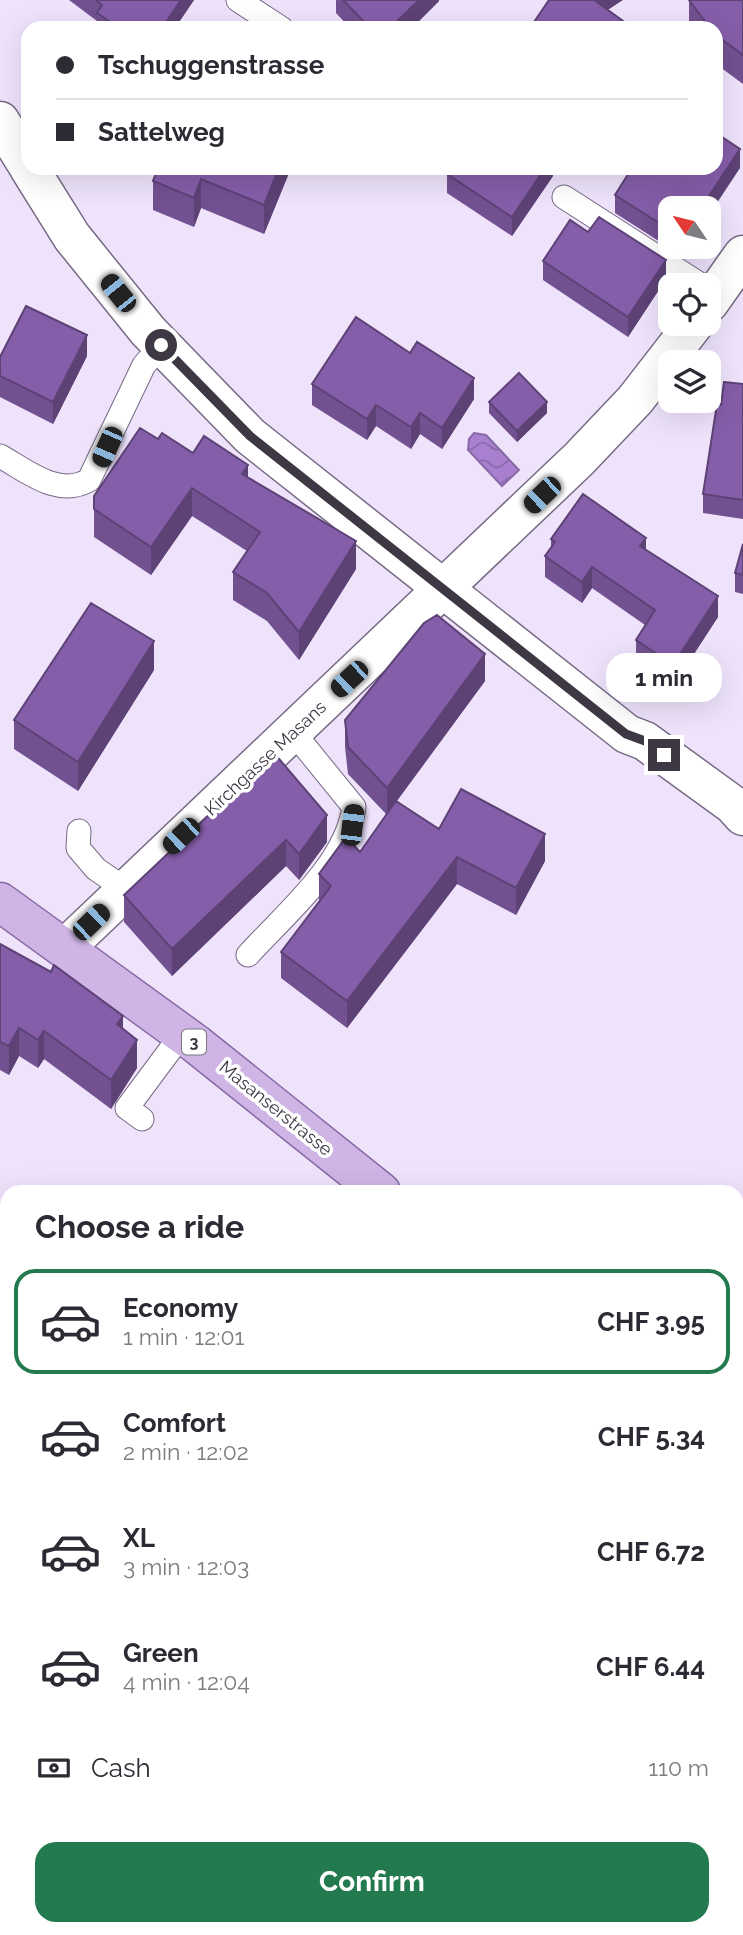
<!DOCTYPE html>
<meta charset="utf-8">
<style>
body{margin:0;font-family:Raleway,sans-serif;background:#f7f7f7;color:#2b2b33;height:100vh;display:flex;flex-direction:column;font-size:26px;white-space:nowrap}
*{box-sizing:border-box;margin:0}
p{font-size:23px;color:#7c7c81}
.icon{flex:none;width:38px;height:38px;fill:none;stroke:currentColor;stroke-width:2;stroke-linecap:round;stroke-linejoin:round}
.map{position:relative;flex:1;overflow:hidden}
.details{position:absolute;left:0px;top:1185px;width:744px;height:751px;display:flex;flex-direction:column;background:#fff;border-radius:21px 21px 0 0;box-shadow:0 7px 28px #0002}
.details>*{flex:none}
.top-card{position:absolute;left:21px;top:21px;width:702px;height:154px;border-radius:21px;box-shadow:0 7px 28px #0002;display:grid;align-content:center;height:154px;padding:0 35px;background:#fff}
.needle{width:46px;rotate:305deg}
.fabs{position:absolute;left:658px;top:196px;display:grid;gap:14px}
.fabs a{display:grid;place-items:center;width:63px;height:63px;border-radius:14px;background:#fff;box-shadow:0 7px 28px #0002;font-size:35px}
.end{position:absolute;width:32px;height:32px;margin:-16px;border:9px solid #3e3844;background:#fff;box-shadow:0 0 0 4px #fff}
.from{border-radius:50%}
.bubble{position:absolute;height:49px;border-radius:21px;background:#fff;box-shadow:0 7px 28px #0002;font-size:23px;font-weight:700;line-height:49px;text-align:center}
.car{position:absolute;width:21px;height:42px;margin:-21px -10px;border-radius:9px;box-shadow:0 0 5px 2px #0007;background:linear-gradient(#222 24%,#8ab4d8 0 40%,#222 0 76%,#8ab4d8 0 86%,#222 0)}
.top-card b{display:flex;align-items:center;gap:24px;height:66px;font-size:26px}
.top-card b+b{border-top:2px solid #e1e1e2}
.top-card i{width:18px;height:18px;background:#2b2b33}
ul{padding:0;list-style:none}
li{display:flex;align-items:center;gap:21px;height:105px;margin:0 14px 10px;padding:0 21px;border:4px solid transparent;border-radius:21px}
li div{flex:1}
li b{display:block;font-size:26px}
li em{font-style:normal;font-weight:700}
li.on{border-color:#227a4e}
li>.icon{width:63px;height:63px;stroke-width:1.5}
h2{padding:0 35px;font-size:32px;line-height:84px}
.pay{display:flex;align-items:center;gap:18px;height:77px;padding:0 35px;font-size:26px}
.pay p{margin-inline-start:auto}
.primary-button{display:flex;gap:14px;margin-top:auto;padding:14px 35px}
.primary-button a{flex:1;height:80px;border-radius:21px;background:#227a4e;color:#fff;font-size:28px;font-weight:700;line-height:80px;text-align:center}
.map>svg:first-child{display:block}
.pitch{fill:#c8aee3}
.water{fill:url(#water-waves);stroke:#886aa5;stroke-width:2}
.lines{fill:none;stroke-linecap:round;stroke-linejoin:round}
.lane-casing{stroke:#766984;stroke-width:25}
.street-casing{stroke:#766984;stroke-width:41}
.primary-casing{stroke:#8769a3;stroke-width:41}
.lane{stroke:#fff;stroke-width:23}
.street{stroke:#fff;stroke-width:38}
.primary{stroke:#ceb5e6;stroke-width:38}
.wall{fill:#725191}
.shaded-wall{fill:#5d4276}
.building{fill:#855ea9;stroke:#5d4276;stroke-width:2}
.route{stroke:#3e3844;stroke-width:9}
.labels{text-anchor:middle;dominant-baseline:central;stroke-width:7;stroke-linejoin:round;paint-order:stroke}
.shield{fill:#fff;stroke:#78747c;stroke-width:2}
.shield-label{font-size:16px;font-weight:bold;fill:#3e3844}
.street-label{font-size:18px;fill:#3e3844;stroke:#fff}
</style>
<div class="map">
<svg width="743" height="1935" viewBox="0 0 743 1935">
<defs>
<pattern id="water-waves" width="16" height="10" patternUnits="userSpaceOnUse" patternTransform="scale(1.75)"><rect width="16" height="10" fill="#a880cf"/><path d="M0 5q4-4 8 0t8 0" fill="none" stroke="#8a6aaa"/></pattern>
</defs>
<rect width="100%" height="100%" fill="#eee3fb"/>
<path class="pitch" d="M737 1810 743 1815V1935H636L628 1929 737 1928Z"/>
<path class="water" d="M474 433 486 435 519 470 502 486 468 450 469 439Z"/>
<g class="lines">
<defs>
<path id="lane" d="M238 0 281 28
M564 197 701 285
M0 456C27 471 58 498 89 480L144 365 161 346
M79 831 78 848 96 869 125 889
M248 955C285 914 346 864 354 807L293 732
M142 1119 127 1108 182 1034
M303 1935 306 1928"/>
<path id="street" d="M0 121 28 166
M29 168 72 237 148 331 250 436 627 734 645 741 733 805 743 816
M709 303 743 255
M65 948 579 459 635 400 694 324"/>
<path id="primary" d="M0 902 196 1044 381 1192
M737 1475 743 1479"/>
</defs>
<use href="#lane" class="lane-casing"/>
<use href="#street" class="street-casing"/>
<use href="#primary" class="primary-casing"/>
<use href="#lane" class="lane"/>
<use href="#street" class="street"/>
<use href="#primary" class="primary"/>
</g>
<path class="wall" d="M69 0H194L175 28H97V21Z
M336 0H439V1L412 28H350L336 13Z
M689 0H743V84L716 64V28H689Z
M291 168 264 234 201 208 194 227 153 210V181Z
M553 168V176L512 236 447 193V174Z
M740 168 670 208V247H688L682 256 615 213V195Z
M588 232 666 279 628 337 543 280V261Z
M87 356 53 424 0 397V357Z
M312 384 474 399 442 449 420 434 411 449 376 426 367 440 312 405Z
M743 384V519L703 513V494L721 405Z
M489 402 547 413 517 442 489 413Z
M158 439 248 478 356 569 299 660 267 621 233 600V572L247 551 192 516 151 575 94 537V496Z
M551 539 646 549 718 617 673 686 636 661V640L645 625 592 588 582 603 545 577V556L551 548Z
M743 544V594L735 592V573Z
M154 670 78 791 14 749V720Z
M485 681 397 801 439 829 545 861 516 915 457 884 347 1028 281 978V952L319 901V874L360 852 386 814 348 774 345 747V720Z
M274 753 327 842 299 880 286 866 172 976 124 922V895Z
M0 944 123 1029 137 1068 111 1109 44 1059 38 1068 19 1056 9 1075 0 1070Z
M0 1573 7 1577V1636L0 1633Z
M0 1702 7 1708V1903L0 1899Z
M103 1928H291L288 1935H103Z"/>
<path class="shaded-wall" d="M181 0H194L175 28H162Z
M419 0H439V1L412 28H390Z
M594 0H623L594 19Z
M740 149V168L709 215V208H701Z
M279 168H291L264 234V205Z
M545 168H553V176L512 236V217Z
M201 179V208L194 227V198Z
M682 247H688L682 256Z
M666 260V279L628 337V317Z
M87 335V356L53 424V402Z
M474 378V399L442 449V428Z
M547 402V413L517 442V431Z
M376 405V426L367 440V419Z
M420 413V434L411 449V427Z
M248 465V493L242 474Z
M192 488V516L151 575V547Z
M646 538V559L640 546Z
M356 541V569L299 660V632Z
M592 567V588L582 603V582Z
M718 596V617L673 686V665Z
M154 641V670L78 791V762Z
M485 654V681L387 814V788Z
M327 815V842L299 880V854Z
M545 834V861L516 915V888Z
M286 840V866L172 976V949Z
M457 857V884L347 1028V1001Z
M123 1016V1044L117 1024Z
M19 1028V1056L9 1075V1046Z
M44 1031V1059L38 1068V1040Z
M137 1040V1068L111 1109V1080Z
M7 1319V1348L0 1357V1328Z
M279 1928H291L288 1935H276Z"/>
<path class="building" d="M96 0H181L162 28H119L97 13 102 5Z
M343 0H419L390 28H370Z
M549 0H594L623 21 618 28H530Z
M689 0H743V55L717 36 716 28H710Z
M716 133 740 149 701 208H670V230L615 195 632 168H716Z
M158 168H279L264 205 201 179 194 198 153 181Z
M451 168H545L512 217 447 174Z
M599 217 666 260 628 317 543 261 570 220 588 232Z
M26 306 87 335 53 402 0 376V357Z
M356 317 410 353 417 342 474 378 442 428 420 413 411 427 376 405 367 419 312 384Z
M519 373 547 402 517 431 489 402Z
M724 382 743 384V500L703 494 717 404 721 405Z
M140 428 158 439 162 433 193 453 204 436 248 465 242 474 356 541 299 632 267 593 233 572 260 532 192 488 151 547 94 509V496Z
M583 494 646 538 640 546 718 596 673 665 636 640 655 610 592 567 582 582 545 556 555 542 551 539Z
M743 544V575L735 573Z
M91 603 154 641 78 762 14 720Z
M437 615 485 654 387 788 348 747 345 720 424 623Z
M274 753 327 815 299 854 286 840 172 949 124 895Z
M461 789 545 834 516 888 457 857 347 1001 281 952 331 886 319 874 346 837 360 852 396 801 439 829Z
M0 944 51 972 54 965 123 1016 117 1024 137 1040 111 1080 44 1031 38 1040 19 1028 9 1046 0 1042Z
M0 1285 7 1291V1319L0 1328Z
M0 1573 7 1577V1615L0 1612Z
M0 1702 7 1708V1874L0 1869Z
M127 1928H279L276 1935H138Z"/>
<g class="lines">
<path class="route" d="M161 345 250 436 626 734 645 741 664 755"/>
</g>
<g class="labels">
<rect class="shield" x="182" y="1029.5" width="24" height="25" rx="5"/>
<g class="shield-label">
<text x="194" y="1042">3</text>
</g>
<g class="street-label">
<text transform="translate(265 758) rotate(-43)">Kirchgasse Masans</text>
<text transform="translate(276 1108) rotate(39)">Masanserstrasse</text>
</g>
</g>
</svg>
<div class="fabs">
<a><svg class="needle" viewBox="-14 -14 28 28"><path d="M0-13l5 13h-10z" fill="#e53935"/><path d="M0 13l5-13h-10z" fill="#7c7c81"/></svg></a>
<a><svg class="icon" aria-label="locate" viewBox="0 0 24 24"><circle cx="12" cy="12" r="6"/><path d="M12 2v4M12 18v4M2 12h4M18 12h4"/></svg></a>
<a><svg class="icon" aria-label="layers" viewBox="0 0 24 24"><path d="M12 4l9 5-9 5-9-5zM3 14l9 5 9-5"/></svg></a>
</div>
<i class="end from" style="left:161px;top:345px"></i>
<i class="end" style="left:664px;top:755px"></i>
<div class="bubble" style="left:606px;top:653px;width:116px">1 min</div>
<i class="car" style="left:118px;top:293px;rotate:321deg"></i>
<i class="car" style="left:107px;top:447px;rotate:204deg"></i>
<i class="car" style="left:542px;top:495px;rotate:226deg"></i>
<i class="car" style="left:349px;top:679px;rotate:227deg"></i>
<i class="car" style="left:352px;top:825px;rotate:7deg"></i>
<i class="car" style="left:181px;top:836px;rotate:227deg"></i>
<i class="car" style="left:91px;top:922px;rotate:46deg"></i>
<div class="top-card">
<b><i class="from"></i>Tschuggenstrasse</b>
<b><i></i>Sattelweg</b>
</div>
<section class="details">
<h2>Choose a ride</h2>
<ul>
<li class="on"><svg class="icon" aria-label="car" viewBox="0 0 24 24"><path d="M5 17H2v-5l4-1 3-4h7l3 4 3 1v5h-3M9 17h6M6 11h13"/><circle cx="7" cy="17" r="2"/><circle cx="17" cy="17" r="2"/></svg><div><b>Economy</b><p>1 min · 12:01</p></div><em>CHF 3.95</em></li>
<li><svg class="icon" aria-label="car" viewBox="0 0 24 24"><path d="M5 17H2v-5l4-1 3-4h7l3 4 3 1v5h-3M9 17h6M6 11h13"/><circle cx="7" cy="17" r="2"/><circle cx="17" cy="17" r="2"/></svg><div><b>Comfort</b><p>2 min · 12:02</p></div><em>CHF 5.34</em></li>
<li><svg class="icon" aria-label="car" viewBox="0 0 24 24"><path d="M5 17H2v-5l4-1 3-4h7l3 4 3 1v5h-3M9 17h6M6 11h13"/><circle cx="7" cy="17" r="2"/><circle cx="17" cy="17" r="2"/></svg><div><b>XL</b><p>3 min · 12:03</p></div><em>CHF 6.72</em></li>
<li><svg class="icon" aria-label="car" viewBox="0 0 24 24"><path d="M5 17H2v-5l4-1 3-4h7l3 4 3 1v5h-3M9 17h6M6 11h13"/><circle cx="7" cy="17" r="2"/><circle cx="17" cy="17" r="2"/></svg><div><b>Green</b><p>4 min · 12:04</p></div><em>CHF 6.44</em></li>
</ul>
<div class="pay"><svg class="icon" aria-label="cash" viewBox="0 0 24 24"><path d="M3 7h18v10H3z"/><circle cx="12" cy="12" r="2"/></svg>Cash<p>110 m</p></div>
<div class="primary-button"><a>Confirm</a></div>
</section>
</div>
